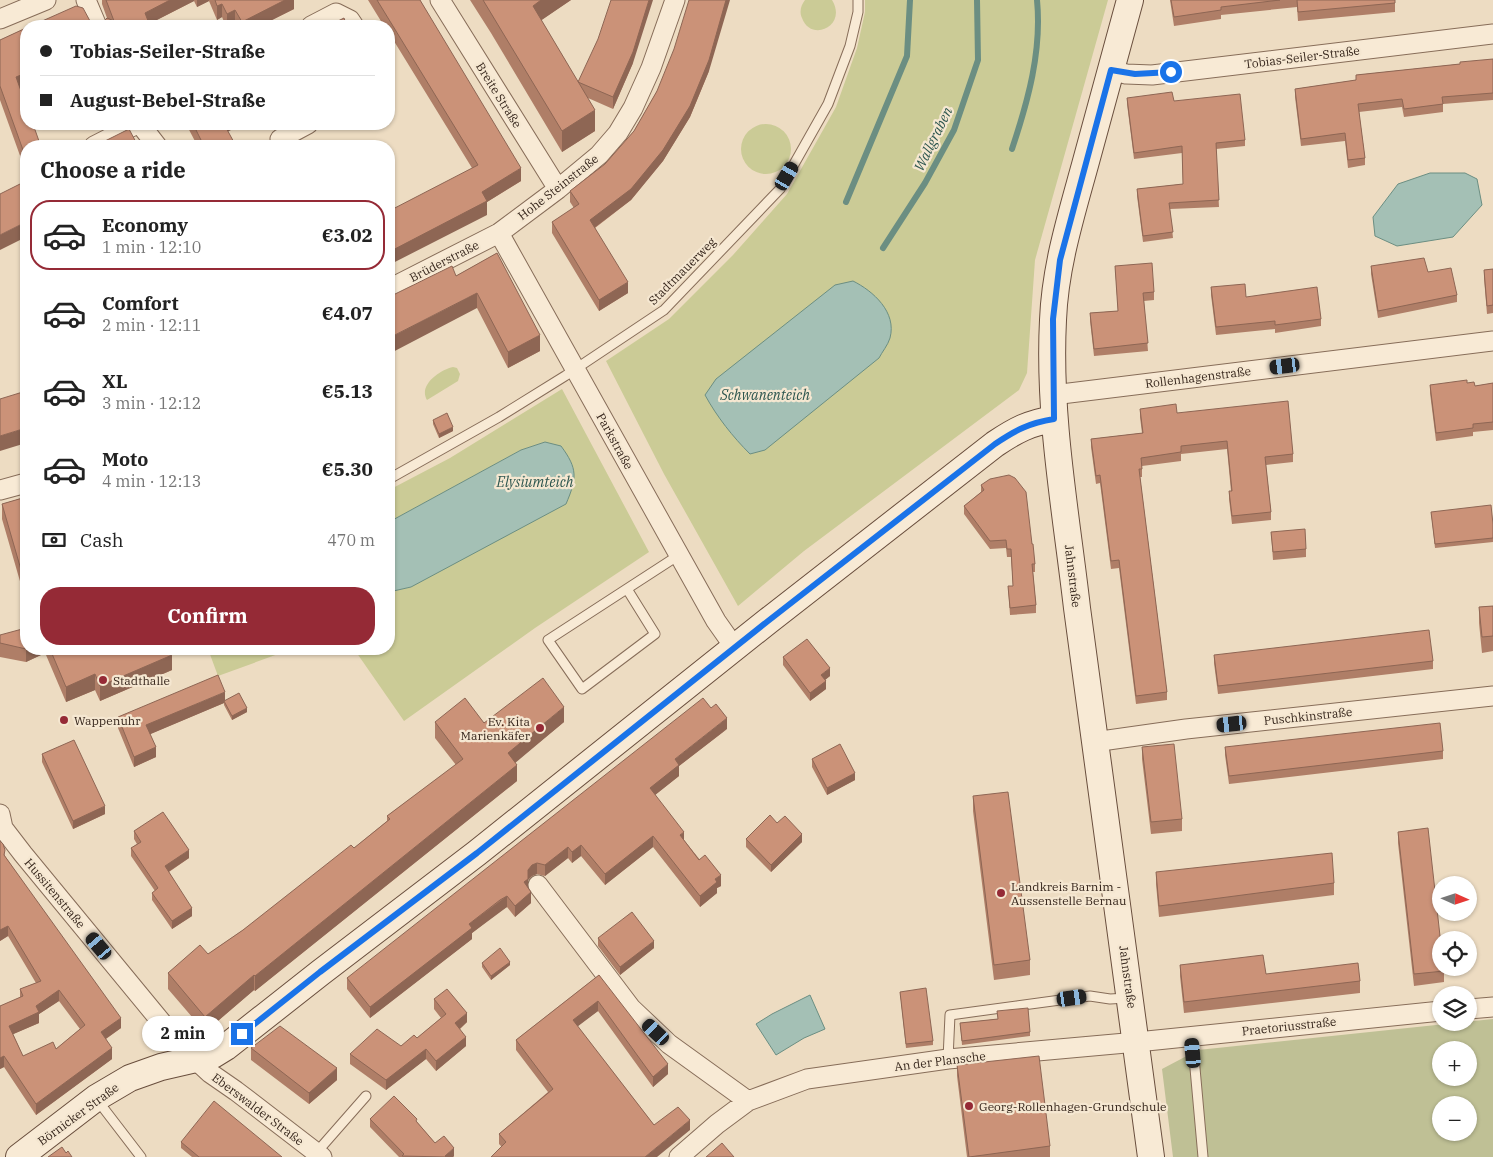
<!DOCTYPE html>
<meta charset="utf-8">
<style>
body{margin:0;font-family:"IBM Plex Serif",serif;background:#f6f6f6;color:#222;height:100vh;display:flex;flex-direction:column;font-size:19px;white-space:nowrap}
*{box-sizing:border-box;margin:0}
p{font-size:16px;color:#767676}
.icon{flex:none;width:28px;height:28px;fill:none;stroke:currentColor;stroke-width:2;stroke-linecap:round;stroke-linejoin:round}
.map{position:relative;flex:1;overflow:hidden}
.panel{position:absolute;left:20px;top:140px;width:375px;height:515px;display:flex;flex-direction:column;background:#fff;border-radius:20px;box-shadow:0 1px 4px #0004}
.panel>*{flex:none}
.guide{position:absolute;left:20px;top:20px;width:375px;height:110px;border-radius:20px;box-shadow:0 1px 4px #0004;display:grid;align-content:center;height:110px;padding:0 20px;background:#fff}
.needle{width:32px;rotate:93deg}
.fabs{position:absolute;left:1432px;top:876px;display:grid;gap:10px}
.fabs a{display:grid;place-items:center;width:45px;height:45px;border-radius:50%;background:#fff;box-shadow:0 1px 4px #0004;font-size:25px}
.end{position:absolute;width:22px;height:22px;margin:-11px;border:6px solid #1a73e8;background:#fff;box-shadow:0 0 0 2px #fff}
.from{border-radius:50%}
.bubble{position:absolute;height:35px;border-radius:18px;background:#fff;box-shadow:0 1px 4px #0004;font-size:16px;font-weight:700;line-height:35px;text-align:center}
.car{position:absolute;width:15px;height:30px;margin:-15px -8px;border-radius:6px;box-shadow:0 0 4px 1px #0007;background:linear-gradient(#222 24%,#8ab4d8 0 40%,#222 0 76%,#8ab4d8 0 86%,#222 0)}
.guide b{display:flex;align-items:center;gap:18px;height:48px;font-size:19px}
.guide b+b{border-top:1px solid #e0e0e0}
.guide i{width:12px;height:12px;background:#222}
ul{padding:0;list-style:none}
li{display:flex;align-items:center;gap:15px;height:70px;margin:0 10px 8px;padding:0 10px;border:2px solid transparent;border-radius:20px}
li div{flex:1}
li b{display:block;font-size:19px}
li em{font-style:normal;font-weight:700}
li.active{border-color:#952a36}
li>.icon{width:45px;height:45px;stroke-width:1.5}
h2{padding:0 20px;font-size:22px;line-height:60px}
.pay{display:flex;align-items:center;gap:12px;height:55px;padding:0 20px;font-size:19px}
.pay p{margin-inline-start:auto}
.button{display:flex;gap:10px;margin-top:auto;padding:10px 20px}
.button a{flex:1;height:58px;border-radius:20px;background:#952a36;color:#fff;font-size:20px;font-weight:700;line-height:58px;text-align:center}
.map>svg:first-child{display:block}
.green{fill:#cbcb96;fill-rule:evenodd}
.cemetery{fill:#bfc095;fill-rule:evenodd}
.water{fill:#a4c0b5;stroke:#6b8e82}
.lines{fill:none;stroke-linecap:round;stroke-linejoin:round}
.stream{stroke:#6b8e82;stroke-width:6}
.lane-casing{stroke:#876d59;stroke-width:11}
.street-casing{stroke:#876d59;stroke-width:21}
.secondary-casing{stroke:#694e3d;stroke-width:28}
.lane{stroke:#f8ead5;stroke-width:9}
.street{stroke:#f8ead5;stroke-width:19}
.secondary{stroke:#f8ead5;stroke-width:26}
.wall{fill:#af7e67;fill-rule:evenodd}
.shaded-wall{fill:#8e6654}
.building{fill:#cb9278;stroke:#8e6654;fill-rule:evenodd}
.route{stroke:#1a73e8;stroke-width:6}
.poi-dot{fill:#952a36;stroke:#f5e7d1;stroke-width:2}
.labels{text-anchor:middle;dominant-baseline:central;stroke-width:4.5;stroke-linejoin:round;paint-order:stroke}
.street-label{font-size:12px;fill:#37271d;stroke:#f5e7d1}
.poi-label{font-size:12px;fill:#37271d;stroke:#f5e7d1;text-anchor:start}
.water-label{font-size:14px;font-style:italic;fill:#2d564f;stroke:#f5e7d1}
</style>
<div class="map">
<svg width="1493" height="1157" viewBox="0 0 1493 1157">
<rect width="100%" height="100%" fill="#eddcc2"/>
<path class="green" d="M805 0H832C848 26 811 43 802 18 799 12 801 5 805 0Z
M865 0H1108L1035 260 1027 373 1019 390 804 551 738 606 664 474 606 361 669 319 733 255 787 194 836 107 857 48 865 12ZM705 395 750 454C733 437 718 417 705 395Z
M741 149a25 25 0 1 1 50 0a25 25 0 1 1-50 0Z
M453 367 457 368 460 374 458 381 427 400C418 385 440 370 453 367Z
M562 389 649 552 535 628 404 721 354 649H389V592L411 587 545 442 521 450 389 522V490L450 458Z
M208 649H292L218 676Z"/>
<path class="cemetery" d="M1493 1019V1157H1173L1162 1069 1198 1050ZM1441 1050H1469V1078H1441ZM1441 1105H1469V1132H1441Z"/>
<path class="water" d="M1430 173H1465L1477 179 1482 205 1453 237 1397 246 1375 236 1373 217 1398 184Z
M853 281C873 291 897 312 890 338 888 345 882 352 879 358L765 450 750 454C733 437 717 417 705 395L716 379 835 285Z
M545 442 561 446C578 469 577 478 566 504L411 587 389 592V522L521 450Z
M810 995 825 1029 804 1038 776 1055 756 1024 772 1014Z"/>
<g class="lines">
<path class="stream" d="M1012 149C1028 101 1042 51 1037 0
M846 202 907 56 910 0
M883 248 925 183 954 130 978 60 977 0"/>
<defs>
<path id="lane" d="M389 479 499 417 565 376 664 310 780 189 828 104 850 46 858 12V0
M627 589 655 634 582 689 548 640 679 555
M1192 1035 1203 1157
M948 1059 950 1015 1090 996 1110 999 1127 998
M98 1101 141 1157
M316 1153 366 1096"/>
<path id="street" d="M86 0 97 26
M440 0 558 189
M0 19 46 0
M311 26 336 13 350 20 354 26
M1111 70 1126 74 1152 75 1493 34
M140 124 157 146
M280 139 308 124
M94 146 137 124
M499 233 716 621 735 648
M389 289 499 233 558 189 599 155 618 133 633 108 651 68 675 0
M1053 395 1493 341
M0 490 26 483
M1094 742 1186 729 1493 696
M0 814 3 828 23 854 163 1024 196 1060 210 1073 236 1091 322 1157
M538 885 631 1008 669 1044 748 1101
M1469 1009 1493 1007
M679 1157 717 1124 748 1101 807 1079 948 1059 1137 1042 1441 1011"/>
<path id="secondary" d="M1130 0C1115 55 1100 110 1085 165 1071 216 1055 267 1053 320 1048 417 1066 512 1077 608 1100 791 1128 974 1151 1157
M19 1157 96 1098 130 1078 161 1067 213 1055 226 1047 320 973 477 853 768 621 995 444C1016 430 1029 423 1054 419"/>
</defs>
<use href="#lane" class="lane-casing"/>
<use href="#street" class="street-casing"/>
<use href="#secondary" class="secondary-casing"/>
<use href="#lane" class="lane"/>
<use href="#street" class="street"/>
<use href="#secondary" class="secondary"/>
</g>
<path class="wall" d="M102 0H294V9L260 26H237L235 24 230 26H226L222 17 217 20 209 1 197 7 194 1 149 24 31 26 90 21 95 24 102 23 107 18 102 4Z
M368 0H420L521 181 487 202V215L472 168 389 33V26H384Z
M470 0H571L541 20 578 82 633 63 613 109 588 98 595 131 562 152 491 33Z
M1170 0H1395V12L1298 21 1297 7 1221 15V19L1174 26Z
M26 28V86L20 88 40 146H26V163L23 164 0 100V40Z
M1493 59V100L1443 104V112L1404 117 1402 107 1359 112 1365 158V165L1348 168 1345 141 1301 146 1295 97V89L1356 80V75L1460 64Z
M709 71 690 117 663 161 631 200 595 228 628 293 599 311 552 233V222L574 208 570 202V191L605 164 634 131 657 91Z
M1127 98 1174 101 1245 140V146L1216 149 1219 207 1170 209 1173 238 1143 242 1137 196V189L1183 184 1182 153 1134 159 1127 104Z
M186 124H243L228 131 197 145Z
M497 253 540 351 508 368 477 308 456 276Z
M1115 266 1154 292V300L1144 301 1148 351 1094 356 1090 321V313L1118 311Z
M1371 266 1428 272 1457 295V302L1378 318 1371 274Z
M1493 269V313L1487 314 1484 278V270Z
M1211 287 1321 319V326L1275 333V329L1216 335 1211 295Z
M1467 383 1475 386 1493 383V430L1473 432V436L1436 441 1430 393V385Z
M1140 409 1177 413 1293 454V462L1266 465 1271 512V520L1232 524 1229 499V491H1231L1227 449 1181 454V461L1142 466V477H1140L1167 692V700L1136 704 1119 568 1111 569 1100 483 1096 484 1091 447V439L1142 433 1140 417Z
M433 420 453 431 439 438 433 424Z
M981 485 1032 544 1035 564V572H1033L1036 605V613L1010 615 1008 586H1013L1011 557H1007L1006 548 990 549 964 514V506L981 492Z
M26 497V602L2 519V504Z
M1431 512 1493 524V542L1435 548Z
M1271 532 1306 549V557L1273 560Z
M1493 606V651L1482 653 1479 623V607Z
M0 635 41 649V655L26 662 0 657Z
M46 649H170L172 670 100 701 95 690 66 702 46 655Z
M1214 655 1433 661V669L1218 694 1214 663Z
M783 657 830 676 825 680 826 689 810 701 783 665Z
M225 700 247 712 232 720 224 705V703L150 734 156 757 134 767 118 728V717Z
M435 722H564L515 762 517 781 255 991 254 990 205 1032 168 989V973L208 954 243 930 354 848 387 821V816L456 765 435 738Z
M727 729 679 766V776L655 795 684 840 721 886 717 888V893L700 907 653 847 605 885 581 856 572 863 568 858 545 876 537 874 532 876 528 880V888L531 903 515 917 507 907 500 911 472 933V939L370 1018 347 989V978Z
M1142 747 1182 819V831L1151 834 1142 759Z
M1225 747 1443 751V759L1229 784 1225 755Z
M42 754 105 814 73 829 42 762Z
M812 759 855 780 827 795 812 767Z
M973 796 1030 960V975L994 980 973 811Z
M777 823 802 842 771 872 746 847V839Z
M134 831 189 858 169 872 192 916 172 929 152 900V893L155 891 131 856V848L137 844 134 839Z
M1398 832 1444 971V982L1414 986 1398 843Z
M0 841 5 856 121 1028 106 1039 112 1059 36 1115 4 1067 0 1069V1006L20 998V989L36 983 8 936 0 941ZM59 1001 80 1029 56 1049 23 1056 13 1034 39 1023V1014Z
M1156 872 1334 883V895L1159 917 1156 884Z
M598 938 654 948 620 975 598 946Z
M482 963 510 965 491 980 482 967Z
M1180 965 1266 974 1360 981V993L1184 1013 1180 976Z
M599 975 668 1074 653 1087 598 1011 577 1026 654 1125 690 1130 502 1147 499 1144V1134L548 1092 516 1050V1040Z
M900 992 933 1041V1045L906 1048Z
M434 999 467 1022 460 1029 466 1046 436 1071 426 1059 386 1090 350 1064V1054L401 1046 417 1038 441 1018 434 1009Z
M997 1011 1030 1032V1036L962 1045 960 1023 998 1019Z
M251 1048 337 1080 309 1104 251 1060Z
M957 1065 1050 1146V1157H967L957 1076Z
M370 1119 417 1122 435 1143 454 1156 453 1157H399L370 1127Z
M181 1142 282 1157H192L181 1148Z"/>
<path class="shaded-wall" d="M170 0H194V1L145 26V13Z
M197 0H209V1L197 7Z
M285 0H294V9L260 26H242V22Z
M541 0H571L533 26V6Z
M649 0H653L633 63 613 109V97Z
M726 0H730L709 71 690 117 663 161 631 200 590 231V220Z
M222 4V17L217 20V6Z
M235 10V24L230 26H227V14Z
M26 73V86L16 90V77Z
M595 110V131L562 152V131Z
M85 124H98L85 128Z
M223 124H243L223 134Z
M26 149V163L23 164V150Z
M521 168V181L487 202V215L389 265V252L482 192Z
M26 222V237L0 250V235Z
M628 282V293L599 311V300Z
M477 293V308L389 354V338Z
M540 335V351L508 368V352Z
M453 427V431L439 438V434Z
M26 428V443L0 451V436Z
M26 649H41V655L26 662Z
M172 655V670L100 701V686Z
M830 668V676L821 683V675Z
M95 674V690L66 702V687Z
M826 681V689L810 701V693Z
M225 692V702L224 701V703L146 736V725Z
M564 707V722L508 769V753Z
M247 708V712L232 720V716Z
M727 718V729L679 766V776L650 799V788L675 759Z
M156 747V757L134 767V757Z
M517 765V781L255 991V976Z
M855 773V780L827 795V788Z
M105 806V814L73 829V821Z
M684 832V843L680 835Z
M802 834V842L771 872V865Z
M653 836V847L605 885V874Z
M581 845V856L572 863V852Z
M568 847V858L545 876V865Z
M189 850V858L165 874V866Z
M537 863V874L532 876 528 880V890L524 882 528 870 532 865Z
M721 875V886L717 888V893L700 907V896L715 879Z
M531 892V903L515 917V906Z
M507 896V907L472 933V939L370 1018V1007L469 924Z
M192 908V916L172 929V921Z
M8 926V936L0 941V930Z
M654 941V948L620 975V967Z
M510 962V965L491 980V976Z
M254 975V990L205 1032V1017Z
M59 990V1001L39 1014V1023L9 1036V1026L36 1006Z
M598 1001V1011L573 1030V1020Z
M467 1013V1022L455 1033V1023Z
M121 1018V1028L101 1042V1032Z
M466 1037V1046L436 1071V1061Z
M112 1048V1059L36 1115V1104Z
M426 1049V1059L386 1090V1080Z
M4 1056V1067L0 1069V1058Z
M668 1064V1074L653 1087V1077Z
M337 1068V1080L309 1104V1093Z
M690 1120V1130L657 1157H645Z
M454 1148V1156L453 1157H445V1156Z"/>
<path class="building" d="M106 0H170L145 13 150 26H31L76 6 83 8 90 21 95 24 102 23 107 18 114 21Z
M215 0H285L242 22 235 10 227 14 222 4 217 6Z
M377 0H420L521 168 482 192 487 201 389 252V211L478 165Z
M483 0H541L533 6 595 110 562 131Z
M611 0H649L633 52 613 97 578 82 598 39Z
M689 0H726L709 60 690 106 663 150 631 189 590 220 628 282 599 300 552 222 579 204 570 191 605 164 634 131 657 91 674 49Z
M1171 0H1280L1221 7V10L1174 17Z
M1297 0H1395V3L1298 12Z
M344 18 347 26H328Z
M26 28V73L16 77 26 105V124H33L40 144 34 146H26V149L23 150 0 86V40Z
M1493 59V93L1442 97 1443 104 1404 109 1402 99 1358 104 1365 158 1348 160 1345 133 1301 139 1295 89 1356 80V75L1460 64V62Z
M1172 92 1174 101 1240 94 1245 140 1216 143 1219 200 1169 203 1173 232 1143 236 1137 189 1183 184 1182 146 1134 153 1127 98Z
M193 124H224L236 146H194L202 142Z
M129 129 138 146H95Z
M26 181V222L0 235V194Z
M497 253 540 335 508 352 477 293 389 338V297L452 266 456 276Z
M1424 258 1428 272 1451 268 1457 295 1378 311 1371 266Z
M1152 263 1154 292 1143 293 1148 343 1094 349 1090 313 1118 311 1115 266Z
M1493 269V305L1487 306 1484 270Z
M1245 284 1246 297 1317 287 1321 319 1275 325V321L1216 327 1211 287Z
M1467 380V383L1474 382 1475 386 1493 383V422L1473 424V428L1436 433 1430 385Z
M26 391V428L0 436V399Z
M1288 401 1293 454 1265 457 1271 512 1232 516 1229 491H1232L1227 441 1181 446V452L1141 458 1142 469H1139L1167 692 1136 696 1119 560 1111 561 1100 475 1096 476 1091 439 1143 433 1140 409 1176 404 1177 413Z
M447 413 453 427 439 434 433 420Z
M1009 475 1015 478 1026 492 1032 544H1033L1035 564H1032L1036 605 1010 608 1008 586H1013L1011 549H1007L1006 540 990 541 964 506 984 490 981 485 990 479Z
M26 497V587L2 504Z
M1491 505 1493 524V538L1435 544 1431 512Z
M1305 529 1306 549 1273 552 1271 532Z
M1493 606V636L1482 637 1479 607Z
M26 628V649L0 643V635Z
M1429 630 1433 661 1218 686 1214 655Z
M807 639 830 668 821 675 826 681 810 693 783 657Z
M50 649H170L172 655 100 686 95 674 66 687Z
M218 675 225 692 146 725 156 747 134 757 118 717Z
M543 678 564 707 508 753 517 765 255 976 254 975 205 1017 168 973 200 945 208 954 243 930 351 845 354 848 390 819 387 816 463 759 435 722 465 698 484 723Z
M239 693 247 708 232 716 224 701Z
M703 698 711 708 716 704 727 718 675 759 679 765 650 788 684 832 680 835 699 860 705 855 721 875 715 879 717 882 700 896 653 836 605 874 581 845 572 852 568 847 545 865 537 863 532 865 528 870V879L524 882 531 892 515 906 507 896 500 900 469 924 472 928 370 1007 347 978Z
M1440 723 1443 751 1229 776 1225 747Z
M74 740 105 806 73 821 42 754Z
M840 744 855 773 827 788 812 759Z
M1174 744 1182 819 1151 822 1142 747Z
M1008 792 1030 960 994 965 973 796Z
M163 812 189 850 165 866 192 908 172 921 152 893 158 888 131 848 141 842 134 831Z
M770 815 777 823 785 816 802 834 771 865 746 839Z
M1428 828 1441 945V968H1444V971L1414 974 1398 832Z
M0 841 3 844 5 850 4 855 121 1018 101 1032 112 1048 36 1104 4 1056 0 1058V1006L23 996 20 989 41 981 8 926 0 930ZM59 990 85 1025 56 1049 53 1042 23 1056 9 1026 39 1012 36 1006Z
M1332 853 1334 883 1159 906 1156 872Z
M632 912 654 941 620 967 598 938Z
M500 948 510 962 491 976 482 963Z
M1263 955 1266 974 1358 963 1360 981 1184 1002 1180 965Z
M599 975 668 1064 653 1077 598 1001 573 1020 654 1125 678 1107 690 1120 645 1157H491L506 1142 499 1134 553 1089 516 1040Z
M926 988 933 1041 906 1044 900 992Z
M447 989 467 1013 455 1023 466 1037 436 1061 426 1049 386 1080 350 1054 377 1029 401 1046 414 1035 417 1038 446 1014 434 999Z
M1028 1008 1030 1032 962 1041 960 1023 998 1019 997 1011Z
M280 1026 337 1068 309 1093 251 1048Z
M1039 1056 1050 1146 969 1157 957 1065Z
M394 1096 417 1119 416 1121 435 1143 444 1136 454 1148 445 1156 446 1157 402 1156 404 1154 370 1119Z
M214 1101 282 1157H199L181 1142Z
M722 1143 734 1157H706Z
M62 1147 66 1153 68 1151 72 1157H48Z"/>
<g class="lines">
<path class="route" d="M242 1034 320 972 477 853 768 621 995 444C1016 430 1029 423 1054 419L1053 319 1060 260 1111 70 1135 74 1171 72"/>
</g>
<g class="poi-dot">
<circle cx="103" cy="680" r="5"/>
<circle cx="64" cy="720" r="5"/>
<circle cx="540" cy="728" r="5"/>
<circle cx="1001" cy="893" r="5"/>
<circle cx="969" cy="1106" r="5"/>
</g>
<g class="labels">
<g class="street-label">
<text transform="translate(1302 57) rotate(-7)">Tobias-Seiler-Straße</text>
<text transform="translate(499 95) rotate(58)">Breite Straße</text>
<text transform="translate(558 187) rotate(-38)">Hohe Steinstraße</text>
<text transform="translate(444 261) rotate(-27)">Brüderstraße</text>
<text transform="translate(682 271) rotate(-45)">Stadtmauerweg</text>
<text transform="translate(1198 377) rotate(-7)">Rollenhagenstraße</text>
<text transform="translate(615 441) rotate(61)">Parkstraße</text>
<text transform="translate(1073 576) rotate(83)">Jahnstraße</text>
<text transform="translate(1308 716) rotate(-6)">Puschkinstraße</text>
<text transform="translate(55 893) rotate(50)">Hussitenstraße</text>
<text transform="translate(1128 977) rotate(82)">Jahnstraße</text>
<text transform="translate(1289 1026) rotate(-6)">Praetoriusstraße</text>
<text transform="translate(940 1061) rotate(-7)">An der Plansche</text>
<text transform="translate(258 1109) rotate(37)">Eberswalder Straße</text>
<text transform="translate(78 1114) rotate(-36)">Börnicker Straße</text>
</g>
<g class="poi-label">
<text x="113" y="680">Stadthalle</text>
<text x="74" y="720">Wappenuhr</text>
<text x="530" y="721" text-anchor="end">Ev. Kita<tspan x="530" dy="14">Marienkäfer</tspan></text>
<text x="1011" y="886">Landkreis Barnim -<tspan x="1011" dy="14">Aussenstelle Bernau</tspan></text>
<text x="979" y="1106">Georg-Rollenhagen-Grundschule</text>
</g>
<g class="water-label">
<text transform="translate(933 139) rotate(-64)">Wallgraben</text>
<text x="765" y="395">Schwanenteich</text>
<text x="535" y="482">Elysiumteich</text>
</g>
</g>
</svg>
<div class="fabs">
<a><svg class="needle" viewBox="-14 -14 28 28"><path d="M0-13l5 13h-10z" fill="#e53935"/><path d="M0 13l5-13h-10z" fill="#767676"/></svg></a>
<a><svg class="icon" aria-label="locate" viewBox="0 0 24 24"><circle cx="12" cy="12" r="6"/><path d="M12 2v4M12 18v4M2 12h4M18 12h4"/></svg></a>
<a><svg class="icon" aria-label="layers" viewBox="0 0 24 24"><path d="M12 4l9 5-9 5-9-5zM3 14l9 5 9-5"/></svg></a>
<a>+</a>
<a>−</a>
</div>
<i class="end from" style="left:1171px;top:72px"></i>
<i class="end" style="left:242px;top:1034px"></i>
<div class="bubble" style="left:142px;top:1016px;width:82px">2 min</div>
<i class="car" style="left:787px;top:176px;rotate:30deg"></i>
<i class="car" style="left:1285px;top:366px;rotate:263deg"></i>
<i class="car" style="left:1232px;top:724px;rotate:264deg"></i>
<i class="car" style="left:99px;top:946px;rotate:320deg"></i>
<i class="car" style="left:1072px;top:998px;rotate:82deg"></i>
<i class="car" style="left:656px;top:1032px;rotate:313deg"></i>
<i class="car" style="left:1193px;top:1053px;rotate:355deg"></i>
<div class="guide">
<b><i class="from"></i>Tobias-Seiler-Straße</b>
<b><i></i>August-Bebel-Straße</b>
</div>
<section class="panel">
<h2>Choose a ride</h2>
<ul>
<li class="active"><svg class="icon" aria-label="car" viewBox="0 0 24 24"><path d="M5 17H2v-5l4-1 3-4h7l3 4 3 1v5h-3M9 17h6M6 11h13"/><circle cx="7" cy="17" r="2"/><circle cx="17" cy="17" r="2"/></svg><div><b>Economy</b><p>1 min · 12:10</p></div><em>€3.02</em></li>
<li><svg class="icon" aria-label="car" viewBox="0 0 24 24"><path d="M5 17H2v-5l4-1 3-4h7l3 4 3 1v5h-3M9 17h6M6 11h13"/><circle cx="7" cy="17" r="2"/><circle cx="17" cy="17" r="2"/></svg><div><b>Comfort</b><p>2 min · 12:11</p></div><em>€4.07</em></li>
<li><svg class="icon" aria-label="car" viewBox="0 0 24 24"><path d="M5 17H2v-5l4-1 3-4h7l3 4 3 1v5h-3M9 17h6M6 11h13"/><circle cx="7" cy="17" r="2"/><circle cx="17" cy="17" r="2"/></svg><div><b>XL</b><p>3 min · 12:12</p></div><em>€5.13</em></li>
<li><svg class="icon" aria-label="car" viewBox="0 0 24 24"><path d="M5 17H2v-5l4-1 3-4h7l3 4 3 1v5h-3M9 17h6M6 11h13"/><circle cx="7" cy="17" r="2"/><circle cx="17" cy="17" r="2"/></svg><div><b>Moto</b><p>4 min · 12:13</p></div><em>€5.30</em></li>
</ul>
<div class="pay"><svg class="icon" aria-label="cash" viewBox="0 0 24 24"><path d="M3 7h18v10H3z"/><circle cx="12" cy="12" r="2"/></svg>Cash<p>470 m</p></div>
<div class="button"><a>Confirm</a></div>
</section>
</div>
